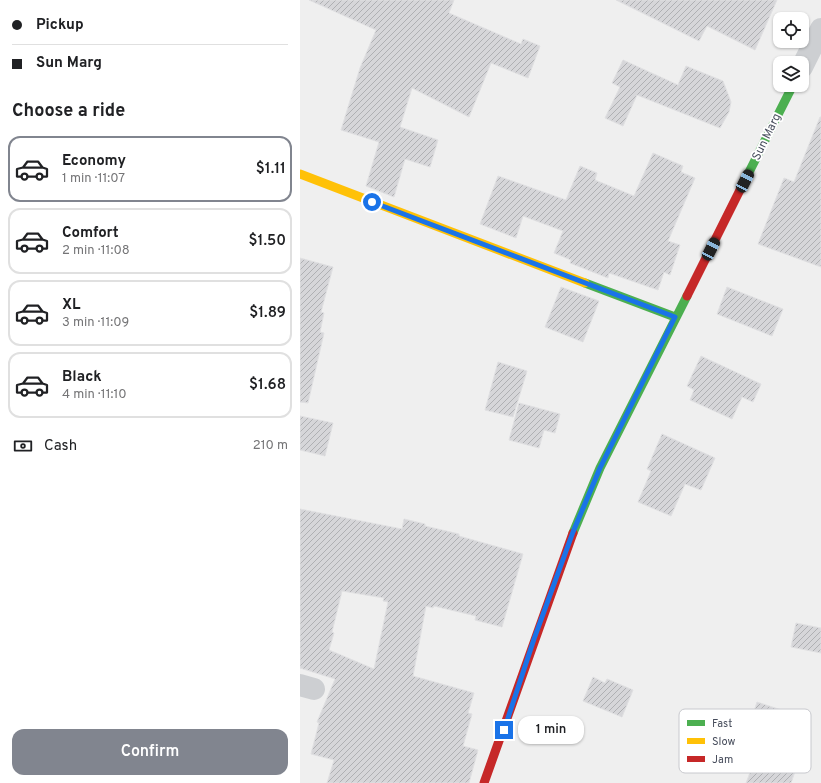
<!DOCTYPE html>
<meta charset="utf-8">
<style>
body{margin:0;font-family:Overpass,sans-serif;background:#f6f6f6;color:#202124;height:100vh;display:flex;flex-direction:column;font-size:15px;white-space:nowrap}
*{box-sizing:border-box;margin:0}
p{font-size:13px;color:#757577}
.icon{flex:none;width:22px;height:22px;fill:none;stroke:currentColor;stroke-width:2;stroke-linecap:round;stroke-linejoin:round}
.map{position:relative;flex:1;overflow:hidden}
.details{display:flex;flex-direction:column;background:#fff;width:300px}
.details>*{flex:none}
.banner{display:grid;align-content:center;height:88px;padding:0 12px;background:#fff}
.fabs{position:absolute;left:473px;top:12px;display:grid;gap:8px}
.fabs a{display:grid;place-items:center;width:36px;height:36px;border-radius:8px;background:#fff;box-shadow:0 1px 3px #0004;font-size:20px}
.end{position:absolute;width:18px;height:18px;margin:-9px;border:5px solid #1a73e8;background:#fff;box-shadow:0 0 0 2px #fff}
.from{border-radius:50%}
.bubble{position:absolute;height:28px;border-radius:12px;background:#fff;box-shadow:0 1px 3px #0004;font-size:13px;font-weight:600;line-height:28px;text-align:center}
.car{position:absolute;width:12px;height:24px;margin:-12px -6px;border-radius:5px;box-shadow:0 0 3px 1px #0007;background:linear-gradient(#222 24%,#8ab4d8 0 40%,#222 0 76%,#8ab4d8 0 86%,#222 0)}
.banner b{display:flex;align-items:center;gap:14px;height:38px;font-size:15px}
.banner b+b{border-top:1px solid #e0e0e0}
.banner i{width:10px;height:10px;background:#202124}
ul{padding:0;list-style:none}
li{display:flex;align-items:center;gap:12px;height:66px;margin:0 8px 6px;padding:0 4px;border:2px solid #e0e0e0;border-radius:12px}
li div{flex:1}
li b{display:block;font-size:15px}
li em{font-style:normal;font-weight:600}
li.current{border-color:#81858f}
li>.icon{width:36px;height:36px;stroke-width:1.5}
h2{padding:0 12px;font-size:18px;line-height:48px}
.pay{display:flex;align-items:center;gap:10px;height:44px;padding:0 12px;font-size:15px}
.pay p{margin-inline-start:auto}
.cta{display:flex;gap:8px;margin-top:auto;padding:8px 12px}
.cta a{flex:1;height:46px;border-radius:12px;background:#81858f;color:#fff;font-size:16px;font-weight:600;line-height:46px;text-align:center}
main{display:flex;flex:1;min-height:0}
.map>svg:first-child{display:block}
.building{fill:url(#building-hatch);stroke:#e0e0e2;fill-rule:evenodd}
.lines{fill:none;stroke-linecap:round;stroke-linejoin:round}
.street{stroke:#cdcfd2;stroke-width:22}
.fast{stroke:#4caf50;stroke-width:9}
.slow{stroke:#ffc107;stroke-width:9}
.jam{stroke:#c62828;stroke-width:9}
.route{stroke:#1a73e8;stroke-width:5}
.labels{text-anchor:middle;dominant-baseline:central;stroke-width:3.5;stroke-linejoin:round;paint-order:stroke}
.street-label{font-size:12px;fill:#464c5b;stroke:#fff}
.key{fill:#fff;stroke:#c8c9ce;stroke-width:1}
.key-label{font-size:11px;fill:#464c5b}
</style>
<main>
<section class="details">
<div class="banner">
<b><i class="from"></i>Pickup</b>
<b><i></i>Sun Marg</b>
</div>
<h2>Choose a ride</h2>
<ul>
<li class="current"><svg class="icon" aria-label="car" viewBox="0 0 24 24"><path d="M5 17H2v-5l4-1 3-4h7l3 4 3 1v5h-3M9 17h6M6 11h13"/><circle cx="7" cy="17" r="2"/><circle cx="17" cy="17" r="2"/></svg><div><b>Economy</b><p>1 min · 11:07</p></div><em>$1.11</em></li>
<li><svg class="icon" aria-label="car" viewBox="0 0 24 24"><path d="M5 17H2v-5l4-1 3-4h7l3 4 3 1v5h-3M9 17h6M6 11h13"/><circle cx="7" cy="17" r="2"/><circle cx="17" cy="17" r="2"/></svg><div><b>Comfort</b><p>2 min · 11:08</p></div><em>$1.50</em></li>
<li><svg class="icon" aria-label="car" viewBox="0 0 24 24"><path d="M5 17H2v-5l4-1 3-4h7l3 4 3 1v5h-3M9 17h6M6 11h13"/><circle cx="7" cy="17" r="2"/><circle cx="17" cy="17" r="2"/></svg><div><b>XL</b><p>3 min · 11:09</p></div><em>$1.89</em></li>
<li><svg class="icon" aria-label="car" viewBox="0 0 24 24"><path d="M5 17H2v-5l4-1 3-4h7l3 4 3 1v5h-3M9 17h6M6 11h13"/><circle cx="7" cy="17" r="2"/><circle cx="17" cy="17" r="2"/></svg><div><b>Black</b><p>4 min · 11:10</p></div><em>$1.68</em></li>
</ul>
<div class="pay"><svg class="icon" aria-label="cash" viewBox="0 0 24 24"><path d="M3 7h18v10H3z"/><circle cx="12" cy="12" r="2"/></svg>Cash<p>210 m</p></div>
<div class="cta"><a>Confirm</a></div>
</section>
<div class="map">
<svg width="521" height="783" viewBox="0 0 521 783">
<defs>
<pattern id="building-hatch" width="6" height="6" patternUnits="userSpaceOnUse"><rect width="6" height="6" fill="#d6d6d9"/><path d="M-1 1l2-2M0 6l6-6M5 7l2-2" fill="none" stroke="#afb0b3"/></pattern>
</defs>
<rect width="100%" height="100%" fill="#efefef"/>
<path class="building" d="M9 0H154L149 13 221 44 223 39 240 46 228 78 191 63 169 117 112 88 100 127 138 140 130 167 105 159 94 197 66 186 79 142 41 130 60 68 76 30Z
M316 0H477L455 50 407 26 399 41Z
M323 60 378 85 386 66 423 81 431 102 429 112 420 128 337 95 323 126 305 118 320 87 312 83Z
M520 117H521V267L458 244 484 178 494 182Z
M353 153 383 166 381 172 395 178 368 241 380 245 370 275 364 272 358 290 309 273 308 278 270 263 271 260 254 253 263 231 223 216 216 238 180 224 198 176 266 200 280 166 297 173 295 180 334 196Z
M0 258 33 267 21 312 24 313 20 332 24 333 8 403 0 402Z
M261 287 299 301 283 342 245 327Z
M427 287 483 309 472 336 417 314Z
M401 356 461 384 453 402 442 397 432 419 390 400 394 390 387 386Z
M198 362 227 371 213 417 185 410Z
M219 403 260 414 255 433 244 430 239 448 209 440Z
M0 416 33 423 25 456 0 450Z
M362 434 415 458 401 490 385 484 371 516 338 502 351 471 347 469Z
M0 509 102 529 104 519 125 524V526L159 534V536L223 554 202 627 175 620 176 616 134 606 133 608 126 606 113 676 174 693 168 713 172 714 163 746 178 750 169 783H27L34 760 11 754 19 723 17 722 35 679 0 668ZM42 591 84 598 83 601 88 602 74 669 29 650 34 633 32 632Z
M496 623 521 628V653L491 647Z
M293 677 305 683 307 679 333 690 322 717 283 701Z
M457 702 506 718 502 730 509 732 491 783H446L451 770 433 764 434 760 394 749 401 721 447 733Z"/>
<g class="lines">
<path class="street" d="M502 67 521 29
M0 685 14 689"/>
<path class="fast" d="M444 182 493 85
M285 283 375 317
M273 533 300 468 387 296"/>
<path class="slow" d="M0 174 285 283"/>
<path class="jam" d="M387 296 444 182
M184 783 273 533"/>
</g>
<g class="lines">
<path class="route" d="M72 202 375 317 300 468 273 532 234 639 204 730"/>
</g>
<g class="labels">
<g class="street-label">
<text transform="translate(467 137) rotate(-64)">Sun Marg</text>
</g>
</g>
<rect x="379" y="709" width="132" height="64" rx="6" class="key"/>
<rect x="387" y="720" width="18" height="6" fill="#4caf50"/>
<rect x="387" y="738" width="18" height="6" fill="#ffc107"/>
<rect x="387" y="756" width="18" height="6" fill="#c62828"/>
<g class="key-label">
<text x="412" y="727">Fast</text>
<text x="412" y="745">Slow</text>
<text x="412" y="763">Jam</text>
</g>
</svg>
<div class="fabs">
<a><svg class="icon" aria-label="locate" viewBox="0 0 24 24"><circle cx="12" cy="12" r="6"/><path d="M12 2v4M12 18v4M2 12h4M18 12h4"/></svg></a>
<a><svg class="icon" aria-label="layers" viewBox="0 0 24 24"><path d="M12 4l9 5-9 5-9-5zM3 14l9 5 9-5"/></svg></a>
</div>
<i class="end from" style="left:72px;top:202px"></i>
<i class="end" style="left:204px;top:730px"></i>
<div class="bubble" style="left:218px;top:716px;width:66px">1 min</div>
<i class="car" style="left:445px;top:181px;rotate:27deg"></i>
<i class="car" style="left:411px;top:249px;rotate:27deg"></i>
</div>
</main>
